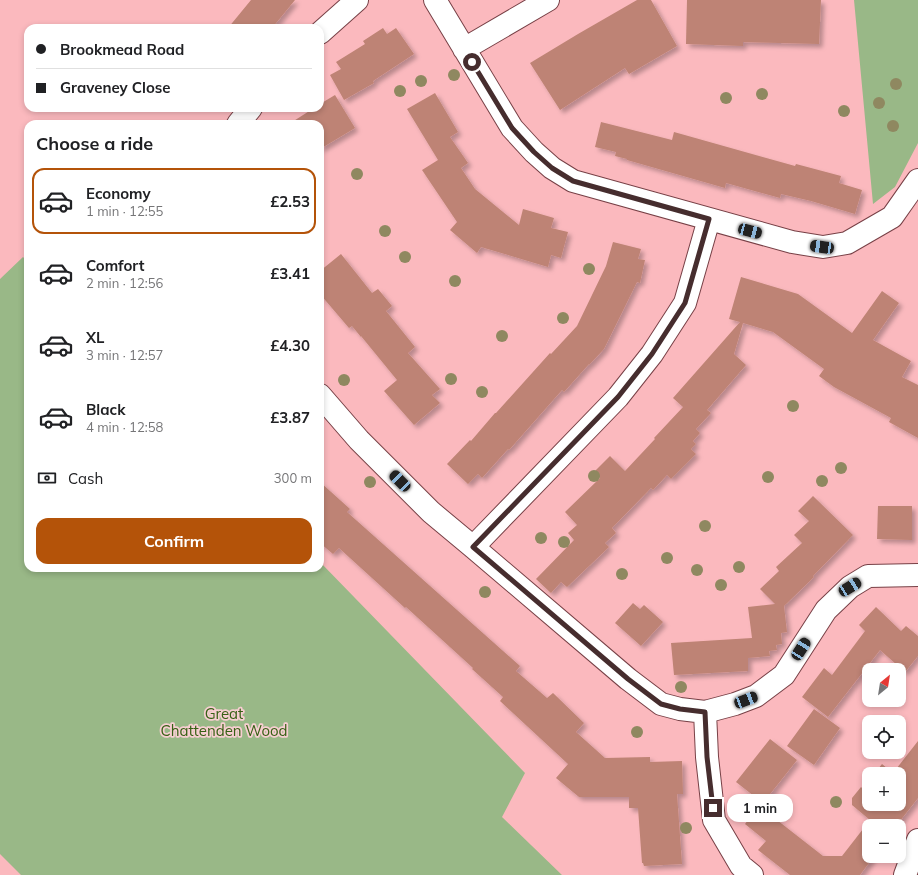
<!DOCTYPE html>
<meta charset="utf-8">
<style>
body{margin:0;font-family:Mulish,sans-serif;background:#f6f6f6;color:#202124;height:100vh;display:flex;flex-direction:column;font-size:15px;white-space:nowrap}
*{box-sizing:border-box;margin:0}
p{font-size:13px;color:#757577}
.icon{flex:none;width:22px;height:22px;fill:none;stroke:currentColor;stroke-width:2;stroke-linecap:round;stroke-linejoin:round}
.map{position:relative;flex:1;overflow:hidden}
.details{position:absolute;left:24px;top:120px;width:300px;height:452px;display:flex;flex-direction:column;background:#fff;border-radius:12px;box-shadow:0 2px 6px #0003}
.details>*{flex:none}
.guide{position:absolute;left:24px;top:24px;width:300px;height:88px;border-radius:12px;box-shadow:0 2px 6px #0003;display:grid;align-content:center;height:88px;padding:0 12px;background:#fff}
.needle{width:26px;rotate:30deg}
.fabs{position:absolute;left:862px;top:663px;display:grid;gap:8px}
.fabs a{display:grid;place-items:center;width:44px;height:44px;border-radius:8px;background:#fff;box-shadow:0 2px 6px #0003;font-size:20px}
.end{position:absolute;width:18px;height:18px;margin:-9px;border:5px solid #462d2e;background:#fff;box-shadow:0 0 0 2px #fff}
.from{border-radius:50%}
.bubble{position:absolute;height:28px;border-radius:12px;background:#fff;box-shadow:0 2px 6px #0003;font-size:13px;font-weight:700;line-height:28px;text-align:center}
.car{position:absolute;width:12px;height:24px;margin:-12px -6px;border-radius:5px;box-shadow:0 0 3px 1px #0007;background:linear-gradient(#222 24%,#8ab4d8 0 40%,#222 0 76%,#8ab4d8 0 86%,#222 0)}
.guide b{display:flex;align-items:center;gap:14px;height:38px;font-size:15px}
.guide b+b{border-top:1px solid #e0e0e0}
.guide i{width:10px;height:10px;background:#202124}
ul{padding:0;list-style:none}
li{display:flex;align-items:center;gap:12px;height:66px;margin:0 8px 6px;padding:0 4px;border:2px solid transparent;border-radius:12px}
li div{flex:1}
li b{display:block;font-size:15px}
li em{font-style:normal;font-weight:700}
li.selected{border-color:#b45309}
li>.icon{width:36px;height:36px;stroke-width:1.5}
h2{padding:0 12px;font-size:18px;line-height:48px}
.pay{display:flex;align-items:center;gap:10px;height:44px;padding:0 12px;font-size:15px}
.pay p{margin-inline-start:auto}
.cta{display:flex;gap:8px;margin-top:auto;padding:8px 12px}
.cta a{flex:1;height:46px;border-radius:12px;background:#b45309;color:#fff;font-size:16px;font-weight:700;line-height:46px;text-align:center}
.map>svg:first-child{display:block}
.green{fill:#99b887}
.building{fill:#be8374;filter:url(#shadow)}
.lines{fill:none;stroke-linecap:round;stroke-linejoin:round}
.minor-casing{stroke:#774046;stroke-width:24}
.minor{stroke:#fff;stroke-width:22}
.tree{fill:#8f8860}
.route{stroke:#462d2e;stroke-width:5}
.labels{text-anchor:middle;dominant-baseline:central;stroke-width:3.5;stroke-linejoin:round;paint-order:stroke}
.park-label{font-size:15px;fill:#366014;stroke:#f7ced1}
</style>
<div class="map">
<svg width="918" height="875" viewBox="0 0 918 875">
<defs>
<filter id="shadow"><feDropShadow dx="3.5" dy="3.5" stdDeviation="2" flood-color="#0004"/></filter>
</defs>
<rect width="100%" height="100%" fill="#fbb9be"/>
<path class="green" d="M854 0H918V143L895 187 873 204Z
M23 257 28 262V568H320V562L525 773 502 817 562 875H21L0 854V279Z"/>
<path class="building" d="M251 0H295L272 28H228Z
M637 0H651L677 46 629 74 625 68 560 110 530 63 578 34Z
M687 0H821L819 44 743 42V46L686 44Z
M383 28 387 34 396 28 414 54 373 81 374 83 344 100 330 75 341 69 336 62 365 44 363 41Z
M435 93 458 132 450 137 468 163 461 168 475 189 519 225 523 209 554 218 551 228 568 232 561 258 551 255 548 267 481 247 477 253 450 230 457 222 422 170 438 160 407 109Z
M335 95 355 128 320 149V124H289L314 108H320V104Z
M601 122 672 140 674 132 795 166 796 164 841 176 839 183 862 190 855 214 811 201 781 194 780 198 726 183 725 188 627 160V159L615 156 616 152 595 147Z
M613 242 641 249 638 259 645 260 640 283 637 282 604 349 589 365V364L564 392 562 390 509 450 508 449 482 478 478 474 468 484 447 464 470 440 471 441 495 413H496L550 353 551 354 577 326 606 266Z
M341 254 372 293 378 289 392 306 386 311 415 347 408 353 440 389 432 395 440 403 414 425 384 391 397 380 361 336V337L352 326 349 328 320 294V271Z
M741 277 798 294 852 333 882 291 899 303 873 340 911 361 902 377 918 385V438L889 422 891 418 834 387 819 376 824 369 773 332 743 323 734 354 746 365 707 410 711 413 696 429 700 433 693 441 696 444 691 449 696 454 671 479 667 475 653 490 651 488 612 528 616 533 605 543 609 547 567 587 561 582 551 593 536 579 574 540 568 533 577 525 565 512 600 478 594 472 610 456 625 471 655 439 654 438 683 407 673 398 740 322 729 319Z
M320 482 350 509 347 512 520 666 516 671 547 698 553 693 584 723 576 732 605 758 650 757V762L682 761 683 794H677L682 864 644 866 643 863H642L638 808H629V797H579L556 778 568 764 500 701 503 697 472 669 473 668 406 607 405 608 339 548 333 554 320 543Z
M813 496 853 535 813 576 814 577 784 606 787 632 781 633 782 644 776 645 777 650 769 651 770 656 748 658V671L674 675 671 643 752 638 748 607 775 604 760 589 779 571 776 567 802 543 794 535 809 521 798 511Z
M878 506H912V540L877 539Z
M633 603 640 609 644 605 663 622 641 646 615 623Z
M876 607 901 631 906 626 918 636V656L905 672 880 650 828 717 802 697 824 668 832 675 865 631 859 625Z
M814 709 840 728 814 765 787 746Z
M770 739 797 760 763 803 736 782Z
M918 741V798L896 826H869V856H874L860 875H790L758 850 766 841 745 824 759 806 823 856H842L870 820 852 805V798L861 787 863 789 869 781V804H899V774H874L882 764 893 773Z"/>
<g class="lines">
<defs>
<path id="minor" d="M435 0 512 128 534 152 552 168 573 181 792 242 823 247 847 243 892 217 918 180
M320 33 357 0
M464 49 548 0
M238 124 251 108
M320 395 359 440 431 512 473 547 628 679 661 704 680 709 705 712 735 704 756 696 784 675 826 610 850 587 868 576 918 575
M473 547 618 397 652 354 685 303 709 219
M705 712 707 757 714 820 741 866 752 875
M905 875 918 840"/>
</defs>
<use href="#minor" class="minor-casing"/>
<use href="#minor" class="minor"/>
</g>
<g class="tree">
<circle cx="454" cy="75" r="6"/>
<circle cx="421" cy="81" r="6"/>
<circle cx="896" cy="84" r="6"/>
<circle cx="400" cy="91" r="6"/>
<circle cx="762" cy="94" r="6"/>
<circle cx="726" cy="98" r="6"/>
<circle cx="879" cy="103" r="6"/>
<circle cx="844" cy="111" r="6"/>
<circle cx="893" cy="126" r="6"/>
<circle cx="357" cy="174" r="6"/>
<circle cx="385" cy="231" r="6"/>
<circle cx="405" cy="257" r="6"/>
<circle cx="589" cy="269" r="6"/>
<circle cx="455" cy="281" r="6"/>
<circle cx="563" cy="318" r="6"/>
<circle cx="502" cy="336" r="6"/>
<circle cx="451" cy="379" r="6"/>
<circle cx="344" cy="380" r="6"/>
<circle cx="482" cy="392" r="6"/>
<circle cx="793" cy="406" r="6"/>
<circle cx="841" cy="468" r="6"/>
<circle cx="594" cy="476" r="6"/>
<circle cx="768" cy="477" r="6"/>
<circle cx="822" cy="481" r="6"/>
<circle cx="370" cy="482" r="6"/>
<circle cx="705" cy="526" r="6"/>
<circle cx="541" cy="538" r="6"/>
<circle cx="564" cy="542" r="6"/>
<circle cx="667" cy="558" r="6"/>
<circle cx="739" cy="567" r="6"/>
<circle cx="697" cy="570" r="6"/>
<circle cx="622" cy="574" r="6"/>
<circle cx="721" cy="585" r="6"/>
<circle cx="485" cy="592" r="6"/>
<circle cx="681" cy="687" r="6"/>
<circle cx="637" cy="732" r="6"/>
<circle cx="836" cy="802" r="6"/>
<circle cx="686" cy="828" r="6"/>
</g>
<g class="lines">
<path class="route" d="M472 62 512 128 534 152 552 168 573 181 709 219 685 303 652 354 618 397 473 547 628 679 661 704 680 709 705 712 707 757 713 808"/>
</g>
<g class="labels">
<g class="park-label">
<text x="224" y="713">Great<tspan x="224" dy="17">Chattenden Wood</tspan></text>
</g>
</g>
</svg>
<div class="fabs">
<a><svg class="needle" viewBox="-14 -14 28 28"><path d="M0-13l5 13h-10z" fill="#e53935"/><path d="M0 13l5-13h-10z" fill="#757577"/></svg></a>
<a><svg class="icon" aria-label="locate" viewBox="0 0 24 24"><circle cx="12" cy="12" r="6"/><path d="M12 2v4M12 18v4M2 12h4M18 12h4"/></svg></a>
<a>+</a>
<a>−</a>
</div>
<i class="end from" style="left:472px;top:62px"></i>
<i class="end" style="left:713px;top:808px"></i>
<div class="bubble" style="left:727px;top:794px;width:66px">1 min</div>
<i class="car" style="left:750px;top:231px;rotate:105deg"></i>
<i class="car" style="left:822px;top:247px;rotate:278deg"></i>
<i class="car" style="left:400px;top:481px;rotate:315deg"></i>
<i class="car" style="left:850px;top:587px;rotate:58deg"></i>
<i class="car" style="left:801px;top:649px;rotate:33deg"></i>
<i class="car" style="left:746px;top:700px;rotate:69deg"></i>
<div class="guide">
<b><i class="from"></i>Brookmead Road</b>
<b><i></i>Graveney Close</b>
</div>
<section class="details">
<h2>Choose a ride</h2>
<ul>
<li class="selected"><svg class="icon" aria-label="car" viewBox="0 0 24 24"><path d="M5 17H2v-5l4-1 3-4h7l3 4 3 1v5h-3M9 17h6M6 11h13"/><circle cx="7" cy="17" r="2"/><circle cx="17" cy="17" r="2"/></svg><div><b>Economy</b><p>1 min · 12:55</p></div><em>£2.53</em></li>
<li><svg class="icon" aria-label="car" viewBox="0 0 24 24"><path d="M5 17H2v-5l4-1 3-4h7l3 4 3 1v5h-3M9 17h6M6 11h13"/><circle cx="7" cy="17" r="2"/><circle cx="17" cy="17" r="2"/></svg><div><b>Comfort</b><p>2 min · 12:56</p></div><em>£3.41</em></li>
<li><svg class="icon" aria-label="car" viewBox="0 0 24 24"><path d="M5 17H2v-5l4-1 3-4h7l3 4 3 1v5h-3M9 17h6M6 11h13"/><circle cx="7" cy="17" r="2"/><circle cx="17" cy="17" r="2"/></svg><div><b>XL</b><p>3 min · 12:57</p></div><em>£4.30</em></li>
<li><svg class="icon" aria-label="car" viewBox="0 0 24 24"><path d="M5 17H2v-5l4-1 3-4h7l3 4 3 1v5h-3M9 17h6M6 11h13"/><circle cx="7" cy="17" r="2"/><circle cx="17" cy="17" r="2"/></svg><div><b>Black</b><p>4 min · 12:58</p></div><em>£3.87</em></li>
</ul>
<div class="pay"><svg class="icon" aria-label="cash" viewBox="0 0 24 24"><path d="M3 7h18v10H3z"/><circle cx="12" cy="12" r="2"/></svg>Cash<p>300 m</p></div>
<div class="cta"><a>Confirm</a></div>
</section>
</div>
